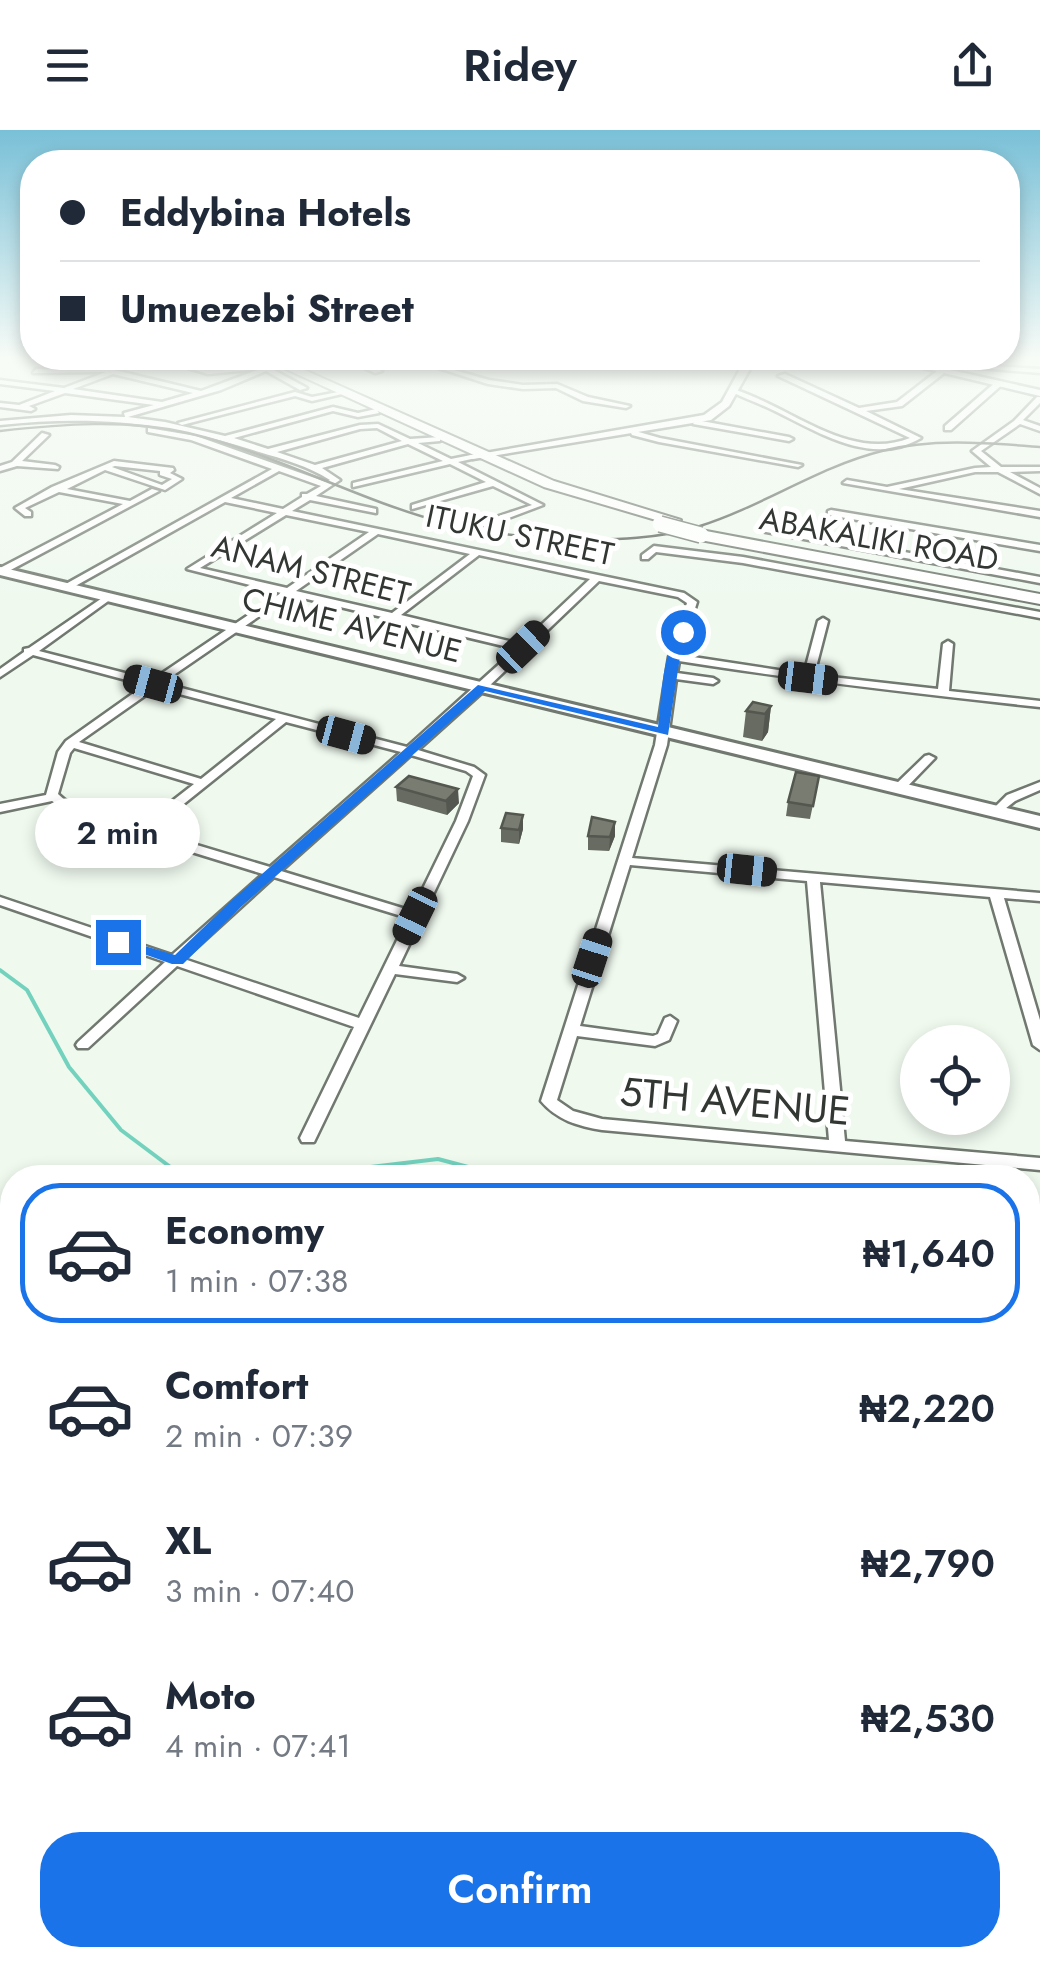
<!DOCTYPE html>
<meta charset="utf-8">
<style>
body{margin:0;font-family:Jost,sans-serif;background:#f2f2f3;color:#1f2937;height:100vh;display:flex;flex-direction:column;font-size:38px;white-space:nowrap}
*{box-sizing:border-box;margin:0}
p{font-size:32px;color:#747a83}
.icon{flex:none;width:55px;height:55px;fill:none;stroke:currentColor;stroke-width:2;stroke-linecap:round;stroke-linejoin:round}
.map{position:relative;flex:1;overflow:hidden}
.details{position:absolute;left:0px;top:1035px;width:1040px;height:802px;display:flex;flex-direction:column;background:#fff;border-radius:40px 40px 0 0;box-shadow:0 5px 15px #0003}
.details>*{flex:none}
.hud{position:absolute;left:20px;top:20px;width:1000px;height:220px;border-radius:40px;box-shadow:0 5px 15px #0003;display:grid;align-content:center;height:220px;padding:0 40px;background:#fff}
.buttons{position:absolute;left:900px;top:895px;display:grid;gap:20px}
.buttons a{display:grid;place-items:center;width:110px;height:110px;border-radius:50%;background:#fff;box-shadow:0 5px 15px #0003;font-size:50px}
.end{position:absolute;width:45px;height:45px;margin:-22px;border:12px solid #1a73e8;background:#fff;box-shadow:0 0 0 5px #fff}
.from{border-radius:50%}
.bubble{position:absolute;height:70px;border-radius:35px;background:#fff;box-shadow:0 5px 15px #0003;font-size:32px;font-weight:600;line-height:70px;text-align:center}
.car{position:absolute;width:30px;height:60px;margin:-30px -15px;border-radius:12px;box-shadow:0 0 8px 2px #0007;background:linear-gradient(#222 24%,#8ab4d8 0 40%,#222 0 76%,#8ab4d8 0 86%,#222 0)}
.hud b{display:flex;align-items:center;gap:35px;height:95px;font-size:38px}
.hud b+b{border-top:2px solid #e0e1e3}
.hud i{width:25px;height:25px;background:#1f2937}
ul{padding:18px 0 0;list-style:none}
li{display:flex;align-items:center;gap:30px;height:140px;margin:0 20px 15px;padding:0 20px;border:5px solid transparent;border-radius:40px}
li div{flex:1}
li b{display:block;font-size:38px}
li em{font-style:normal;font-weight:600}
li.selected{border-color:#1a73e8}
li>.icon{width:90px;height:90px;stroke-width:1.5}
.button{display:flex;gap:20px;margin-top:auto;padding:20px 40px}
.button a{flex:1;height:115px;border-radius:40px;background:#1a73e8;color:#fff;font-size:40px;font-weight:600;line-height:115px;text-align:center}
header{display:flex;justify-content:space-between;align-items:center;height:130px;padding:0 40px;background:#fff;font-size:45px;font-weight:600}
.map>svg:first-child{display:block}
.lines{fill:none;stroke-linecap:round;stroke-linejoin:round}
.stream{stroke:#73d2be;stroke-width:4}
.street-casing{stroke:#70786f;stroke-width:5}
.secondary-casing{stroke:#70786f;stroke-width:5}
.primary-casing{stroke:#70786f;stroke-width:6}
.highway-casing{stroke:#70786f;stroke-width:4}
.street{fill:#fff;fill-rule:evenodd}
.secondary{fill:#fff;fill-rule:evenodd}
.primary{fill:#fff;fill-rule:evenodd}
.highway{fill:#fff;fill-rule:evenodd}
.rail{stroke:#595e58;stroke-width:2.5}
.highway-bridge-casing{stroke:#70786f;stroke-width:18;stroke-linecap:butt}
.highway-bridge{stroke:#fff;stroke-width:15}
.wall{fill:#676b61}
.shaded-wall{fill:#54574f}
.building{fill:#787c71;stroke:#54574f;stroke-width:2.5}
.route{fill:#1a73e8}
.labels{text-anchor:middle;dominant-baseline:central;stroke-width:10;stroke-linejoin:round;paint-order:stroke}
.far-street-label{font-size:32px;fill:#333733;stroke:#fff}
.street-label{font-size:40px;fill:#333733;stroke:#fff}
</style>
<header><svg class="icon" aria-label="menu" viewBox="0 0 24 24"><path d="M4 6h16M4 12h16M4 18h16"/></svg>Ridey<svg class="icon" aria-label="share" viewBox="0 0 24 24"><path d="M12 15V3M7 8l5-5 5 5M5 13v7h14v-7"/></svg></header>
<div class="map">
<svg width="1040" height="1837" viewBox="0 0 1040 1837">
<rect width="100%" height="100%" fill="#eff9ee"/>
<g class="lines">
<path class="stream" d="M0 840 27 860 69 937 121 1000 185 1048
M278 1048 438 1029 510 1048
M1028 1241 1040 1245"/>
<defs>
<path id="street" d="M162 230H171L208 240 248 235 231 230 266 236 275 233 279 235 272 239 307 258 300 260 266 241 221 260 128 287 165 292 225 306 333 277 358 283 376 279 379 283 358 287 333 281 234 308 268 319 360 295 378 294 410 309 440 307V311L418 313 451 329 476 324V328L458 332 543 375 487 396H481V392L532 375 493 356 412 379V375L486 352 450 334 353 357V353L443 331 408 314 322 338 340 350 316 366 376 379V383L310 370 292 381 684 463 697 472 680 525 804 544 818 491 823 488 828 491 814 545 938 559 943 514 948 511 953 514 949 561 1040 571V577C919 564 799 550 679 531L677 543 713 548 718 551 713 554 676 549 667 615 632 728 1040 763V771L1004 768 1040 890V920L1033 915 990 767 820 752 845 1011 1040 1028V1040L602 1000C578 996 557 990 541 971L655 615 669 527 687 473 678 467 599 451 486 559 418 620 474 637 485 645 468 691 399 836 457 844 464 848 457 852 395 844 314 1012H302L300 1008 354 897 177 836 88 918H78L76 915 78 912 165 832 0 775V767L172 825 263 744 75 686 52 671 0 682V674L46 665 58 622 66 611 145 555 33 525 0 547V539L24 522V519L29 518 108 464 111 465V469L39 521 152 550 281 463 187 439 277 383 225 372 70 459H64V455L272 339 191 310 148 302V298L196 306 326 352 330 350C308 336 283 329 259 322 167 292 96 285 0 295V291L71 285 125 287 124 283 154 275 65 263 29 276 35 279 31 281 0 277V273L19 275 55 261 0 254V250L64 258 106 242 33 243 36 239 106 238 201 261 260 239 208 244ZM113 244 193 263 162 272 73 259ZM377 298 402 311 315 335 277 322 360 299ZM279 341 321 356 307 364H302V367L283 379 231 368ZM286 385 369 402 287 458 200 438ZM378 404 470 424 392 483 296 461ZM479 425 590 449 521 514 401 485ZM290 465 516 519 407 617 162 553ZM156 558 276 589 201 649 79 612ZM286 592 401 622 270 737 150 701ZM74 618 194 654 139 697C112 689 78 684 58 664L70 623ZM411 625 466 641 473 646 456 691 412 781 281 741ZM630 735 807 751 829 1010 602 989 573 981 557 970 577 906 655 916 669 910 677 891 670 886 665 888 658 904 653 906 580 896ZM274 747 408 788 359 888 184 829Z
M347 230H355L382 241 375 243Z
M419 230 489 250 523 255 557 254 588 267 630 276 626 278 583 271 556 258 523 259 488 254 420 232Z
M904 230 1040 239V243L907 232Z
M941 238 948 240 902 276 866 281 921 308C872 337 820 303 775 281 761 274 746 269 732 262L736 260C792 278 850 332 910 308L778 246 785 244 859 278 897 272Z
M997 251 1004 253 951 300H945V296Z
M295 262 312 267 338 262 342 264 312 271 295 266 182 295 178 293Z
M1037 267H1040V273L1023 290 1040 296V301L1020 294 981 321 1001 337H1040V341L1010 342 1040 358V364L998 342H975L899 359 1040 381V387L843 353 847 350 887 357 975 338 991 337 972 321 1014 291Z
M696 290 789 307 793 309 789 311 693 294Z
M635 301 660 308 802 335 798 337 659 312 632 305 631 303Z
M42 303 49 305 22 331 55 335 59 337 58 339 17 336 0 341V336L12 332Z
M114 331 173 338 174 340 170 343 182 349 165 360 105 340 67 359 130 371 152 359 159 361 5 443H0V438L123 374 59 362 25 378 31 382V386H25L15 378 52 357ZM115 336 160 341V345L172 349 162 355 112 337Z
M831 380 1040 415V421L828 385V381Z
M764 396 1040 447V453L761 401 760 399Z
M654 416 743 427 1040 482V488L743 433 656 422 648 429H642V425Z
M929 625 935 628 933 630 903 661H895V655L925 626Z
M1040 652V660L1015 671 996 686 990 682 1007 665Z
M12 1350C13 1364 16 1379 0 1385 0 1371 0 1356 12 1350Z
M90 1825H116L115 1837H89Z
M396 1825H422L425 1837H399Z
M965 1825H991L995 1837H969Z"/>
<path id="secondary" d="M745 230H755L729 276 711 290 473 329 468 326 704 285 722 272Z
M890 230H905L1040 260V266Z
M1028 1610 1040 1615V1647L1028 1641Z
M0 1746 12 1747V1780H0Z"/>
<path id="primary" d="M0 437 1040 686V698L0 445Z"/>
<path id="highway" d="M266 230H282L554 351 681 390 673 395 544 357Z
M701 400 1040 464V474L695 409V401Z"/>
</defs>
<use href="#street" class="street-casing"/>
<use href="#secondary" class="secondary-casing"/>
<use href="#primary" class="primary-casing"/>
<use href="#highway" class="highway-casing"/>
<use href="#street" class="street"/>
<use href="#secondary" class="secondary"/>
<use href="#primary" class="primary"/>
<use href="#highway" class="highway"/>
<path class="rail" d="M0 301C62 294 126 289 188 303 277 324 357 370 445 393 487 404 530 408 573 409 615 410 659 409 700 396 763 376 818 337 882 321 933 308 987 313 1040 317"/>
<defs>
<path id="highway-bridge" d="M660 394 701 405"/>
</defs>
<use href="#highway-bridge" class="highway-bridge-casing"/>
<use href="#highway-bridge" class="highway-bridge"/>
</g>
<path class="wall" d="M771 576 768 602 762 611 743 607 746 581Z
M819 646 810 689 786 686 788 672Z
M396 657 459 673 447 685 397 671Z
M615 692V706L609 721 588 720V706Z
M501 698 523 699 519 714 501 712Z"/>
<path class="shaded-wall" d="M771 576 768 602 762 611 765 584Z
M458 659 459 673 447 685 446 671Z
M523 685V699L519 714V700Z
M615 692V706L609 721 610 707Z"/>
<path class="building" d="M753 572 771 576 765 584 746 581Z
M796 642 819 646 813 676 788 672Z
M409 646 458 659 446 671 396 657Z
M506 683 523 685 519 700 501 698Z
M592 687 615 692 610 707 588 706Z"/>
<linearGradient id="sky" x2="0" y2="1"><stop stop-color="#79c0d7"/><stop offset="0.47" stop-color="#f8fcf7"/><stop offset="1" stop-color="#f8fcf7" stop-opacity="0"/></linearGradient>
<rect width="1040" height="487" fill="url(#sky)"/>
<path class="route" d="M683 498 689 502 680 527 668 605 485 561 241 777 183 834H172L110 812 118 808 175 825 231 771 478 555 658 597C662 570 661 517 683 498Z"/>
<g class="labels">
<g class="far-street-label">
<text transform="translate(520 405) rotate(12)">ITUKU STREET</text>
<text transform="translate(879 409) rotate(10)">ABAKALIKI ROAD</text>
<text transform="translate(311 440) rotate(14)">ANAM STREET</text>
<text transform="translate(352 495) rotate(14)">CHIME AVENUE</text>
</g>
<g class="street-label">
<text transform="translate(735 971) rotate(5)">5TH AVENUE</text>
</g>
</g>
</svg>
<div class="buttons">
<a><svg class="icon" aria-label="locate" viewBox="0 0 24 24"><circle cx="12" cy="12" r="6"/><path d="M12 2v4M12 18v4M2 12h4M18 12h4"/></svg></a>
</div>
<i class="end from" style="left:683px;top:502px"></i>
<i class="end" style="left:118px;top:812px"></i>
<div class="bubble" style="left:35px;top:668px;width:165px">2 min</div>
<i class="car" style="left:523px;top:517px;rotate:46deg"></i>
<i class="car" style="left:808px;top:548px;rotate:97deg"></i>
<i class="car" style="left:153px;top:554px;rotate:285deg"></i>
<i class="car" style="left:346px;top:605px;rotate:105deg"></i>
<i class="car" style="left:747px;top:740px;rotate:96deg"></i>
<i class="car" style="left:415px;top:786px;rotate:206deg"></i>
<i class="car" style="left:592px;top:828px;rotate:18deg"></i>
<div class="hud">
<b><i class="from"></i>Eddybina Hotels</b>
<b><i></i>Umuezebi Street</b>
</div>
<section class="details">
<ul>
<li class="selected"><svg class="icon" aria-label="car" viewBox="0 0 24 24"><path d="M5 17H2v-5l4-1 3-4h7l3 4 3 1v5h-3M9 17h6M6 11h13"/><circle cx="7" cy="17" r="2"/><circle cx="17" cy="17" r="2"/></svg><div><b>Economy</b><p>1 min · 07:38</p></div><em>₦1,640</em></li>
<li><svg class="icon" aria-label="car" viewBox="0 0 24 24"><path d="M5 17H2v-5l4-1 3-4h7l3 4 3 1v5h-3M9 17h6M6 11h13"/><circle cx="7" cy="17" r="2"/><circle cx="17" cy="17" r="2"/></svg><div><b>Comfort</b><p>2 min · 07:39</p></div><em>₦2,220</em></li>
<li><svg class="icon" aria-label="car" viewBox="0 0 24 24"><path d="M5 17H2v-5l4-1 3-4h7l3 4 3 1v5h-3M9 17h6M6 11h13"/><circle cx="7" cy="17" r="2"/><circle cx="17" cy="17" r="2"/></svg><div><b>XL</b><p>3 min · 07:40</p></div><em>₦2,790</em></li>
<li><svg class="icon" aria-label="car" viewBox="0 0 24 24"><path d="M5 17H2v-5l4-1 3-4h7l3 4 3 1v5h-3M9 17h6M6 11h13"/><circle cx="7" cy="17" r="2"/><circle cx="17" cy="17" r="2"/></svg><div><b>Moto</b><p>4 min · 07:41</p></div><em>₦2,530</em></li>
</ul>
<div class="button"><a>Confirm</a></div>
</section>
</div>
